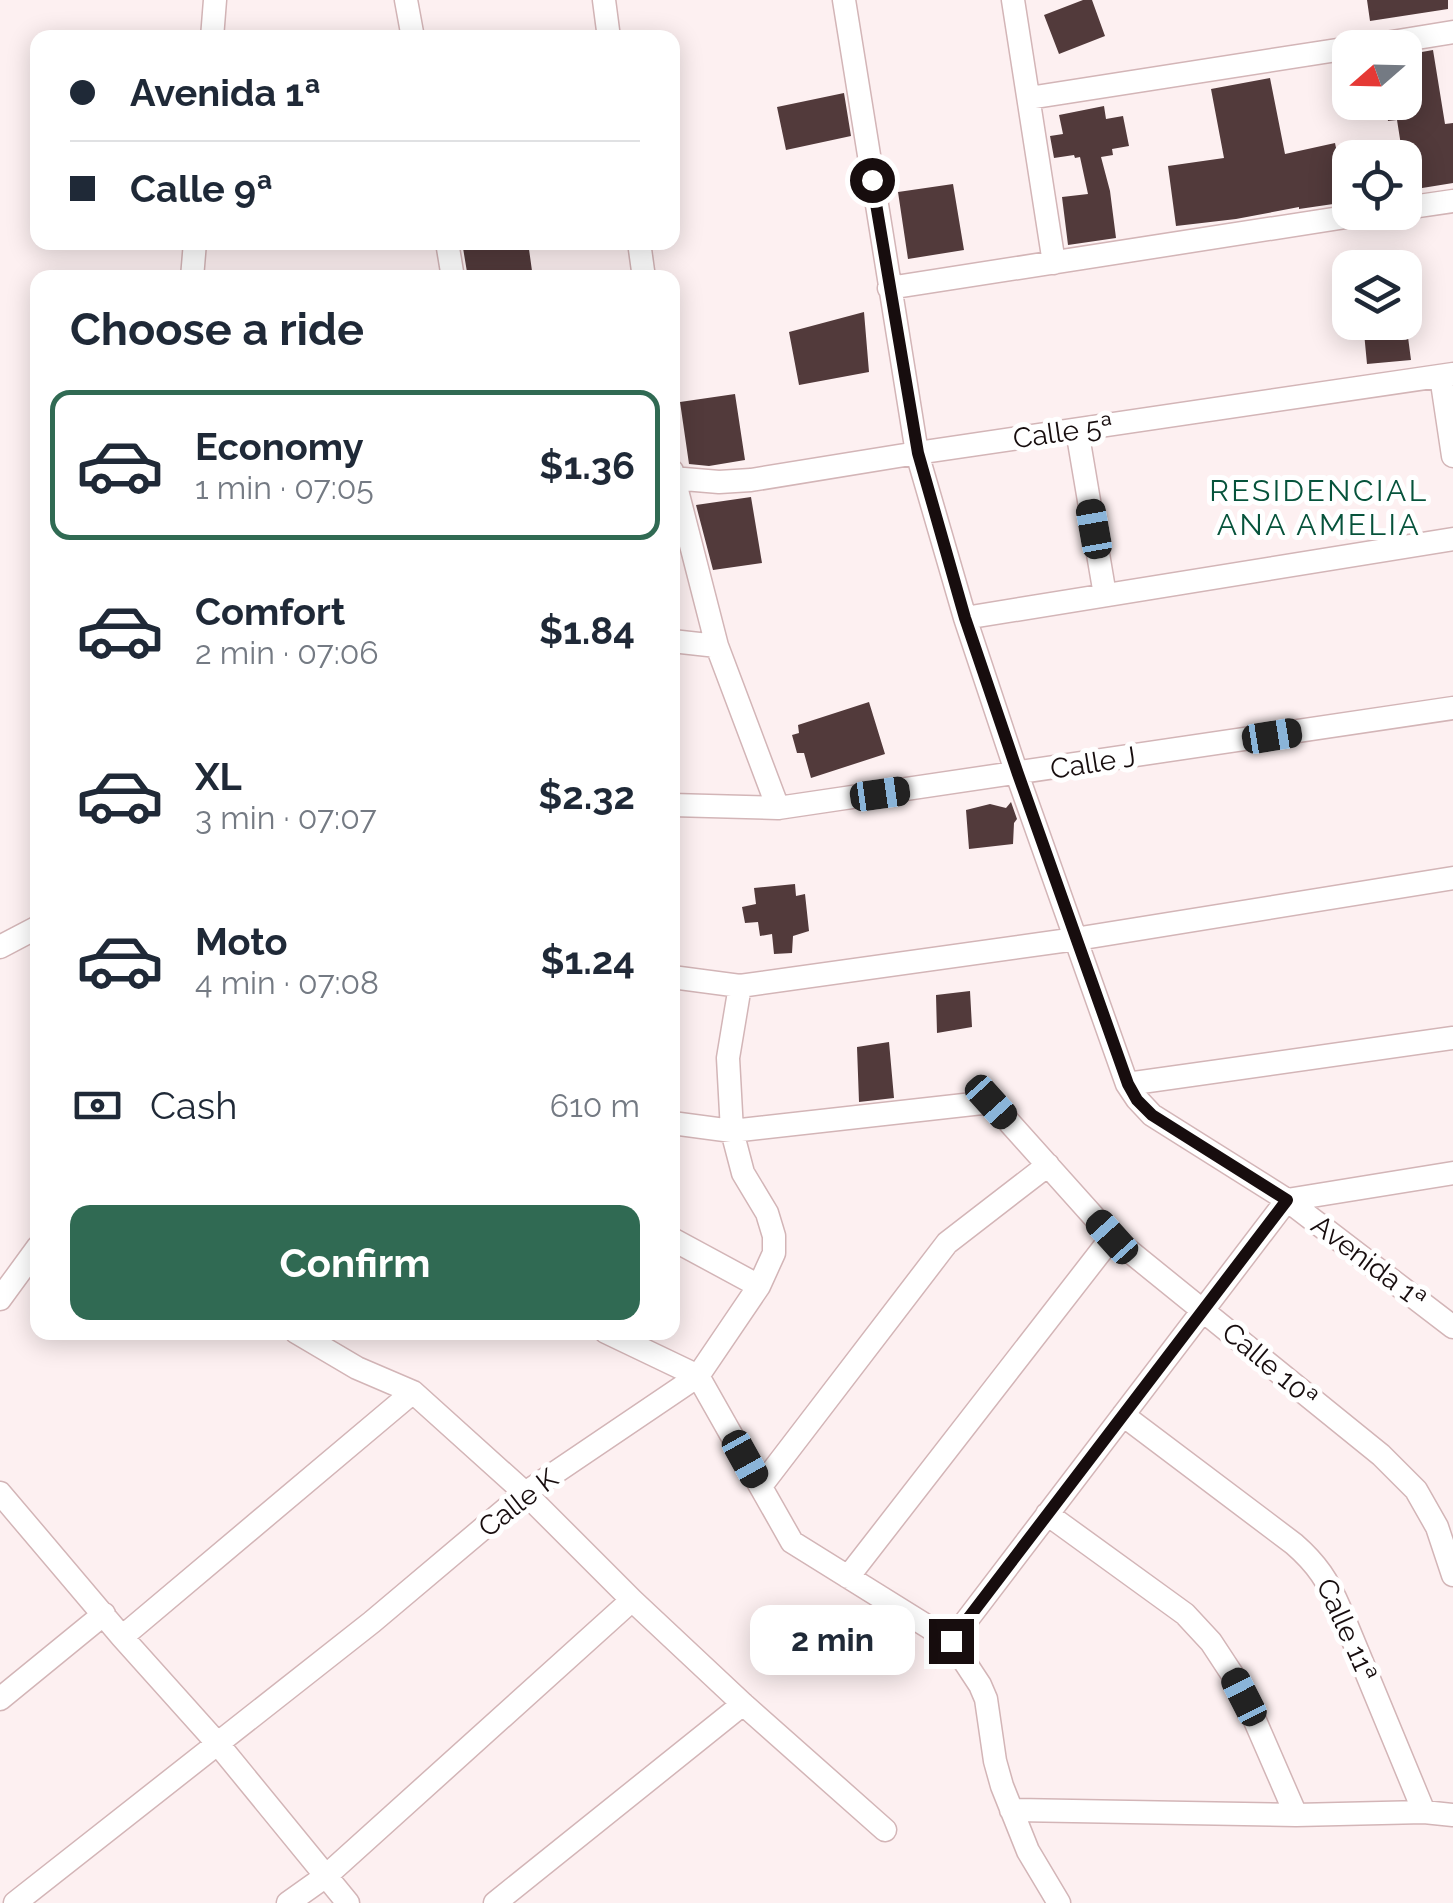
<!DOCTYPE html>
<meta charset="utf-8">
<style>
body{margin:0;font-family:Raleway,sans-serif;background:#f2f2f3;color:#1f2937;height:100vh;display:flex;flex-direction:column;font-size:38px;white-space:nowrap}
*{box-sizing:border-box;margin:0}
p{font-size:32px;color:#747a83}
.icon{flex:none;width:55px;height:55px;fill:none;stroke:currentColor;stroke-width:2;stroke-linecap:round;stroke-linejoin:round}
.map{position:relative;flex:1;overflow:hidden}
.panel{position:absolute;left:30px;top:270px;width:650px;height:1070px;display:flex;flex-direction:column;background:#fff;border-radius:20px;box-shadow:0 5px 25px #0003}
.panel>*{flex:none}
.top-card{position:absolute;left:30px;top:30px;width:650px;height:220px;border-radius:20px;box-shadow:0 5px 25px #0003;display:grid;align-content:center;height:220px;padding:0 40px;background:#fff}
.needle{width:65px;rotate:250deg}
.fabs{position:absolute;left:1332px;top:30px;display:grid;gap:20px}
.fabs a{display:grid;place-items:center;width:90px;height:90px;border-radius:20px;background:#fff;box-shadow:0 5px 25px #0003;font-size:50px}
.end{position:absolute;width:45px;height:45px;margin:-22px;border:12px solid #170d0e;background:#fff;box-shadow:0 0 0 5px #fff}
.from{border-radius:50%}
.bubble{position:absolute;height:70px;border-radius:20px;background:#fff;box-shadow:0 5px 25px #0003;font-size:32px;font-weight:700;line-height:70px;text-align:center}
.car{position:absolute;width:30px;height:60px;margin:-30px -15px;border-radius:12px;box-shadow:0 0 8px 2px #0007;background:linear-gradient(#222 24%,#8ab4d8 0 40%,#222 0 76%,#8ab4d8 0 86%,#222 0)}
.top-card b{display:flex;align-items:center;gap:35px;height:95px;font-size:38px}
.top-card b+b{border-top:2px solid #e0e1e3}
.top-card i{width:25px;height:25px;background:#1f2937}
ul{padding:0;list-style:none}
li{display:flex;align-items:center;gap:30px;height:150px;margin:0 20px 15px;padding:0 20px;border:5px solid transparent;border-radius:20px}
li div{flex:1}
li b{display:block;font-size:38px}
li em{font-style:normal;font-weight:700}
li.current{border-color:#306a53}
li>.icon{width:90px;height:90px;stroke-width:1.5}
h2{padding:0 40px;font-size:45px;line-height:120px}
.pay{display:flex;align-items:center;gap:25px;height:110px;padding:0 40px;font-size:38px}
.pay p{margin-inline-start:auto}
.action{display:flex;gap:20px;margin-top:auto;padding:20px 40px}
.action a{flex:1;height:115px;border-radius:20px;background:#306a53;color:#fff;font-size:40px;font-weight:700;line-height:115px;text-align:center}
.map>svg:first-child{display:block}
.building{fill:#523a3b}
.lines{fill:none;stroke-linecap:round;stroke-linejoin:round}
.minor-casing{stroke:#d3b5b7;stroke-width:25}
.minor{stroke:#fff;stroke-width:22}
.route{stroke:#170d0e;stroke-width:12}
.labels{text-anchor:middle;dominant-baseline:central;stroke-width:10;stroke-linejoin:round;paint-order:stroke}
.street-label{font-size:28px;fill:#170d0e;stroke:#fff}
.neighbourhood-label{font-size:30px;letter-spacing:2.5px;fill:#06533b;stroke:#fff}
</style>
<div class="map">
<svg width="1453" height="1903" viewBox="0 0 1453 1903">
<rect width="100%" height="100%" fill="#fdf0f1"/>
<path class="building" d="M1083 0H1092L1105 36 1059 54 1044 15Z
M1367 0H1448V9L1370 21Z
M1433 50 1445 124 1453 123V183L1416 189 1415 178 1405 180V158H1403L1397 120 1388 121 1385 102H1405V55Z
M1270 78 1285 154 1335 143 1347 202 1299 209V207L1236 219 1176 226 1168 166 1224 158 1211 89Z
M844 93 851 136 786 150 777 107Z
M1104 106 1106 119 1123 116 1129 146 1112 149 1113 155 1101 157 1110 191 1116 238 1068 245 1062 197 1088 194 1080 157 1075 158 1074 155 1054 158 1050 136 1063 134 1059 115Z
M953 184 964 250 908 259 898 192Z
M462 242H528L533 278H468Z
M864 312 869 372 799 385 789 332Z
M1363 322H1406L1411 360 1367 364Z
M735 394 745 460 709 466 689 464 680 402Z
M751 497 762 563 713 570 696 505Z
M869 702 885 754 811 778 804 753H797L792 735 799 733 798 725Z
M1011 802 1017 819 1014 823 1013 844 969 849 966 810 990 804 1006 808Z
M795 884 796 896 805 894 809 931 793 936 792 953 774 954 772 934 760 936 758 922 745 923 742 907 756 904 754 888Z
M970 991 972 1027 937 1033 936 995Z
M889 1042 894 1098 859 1102 857 1047Z"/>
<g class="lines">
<defs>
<path id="minor" d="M406 0 413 38
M604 0 609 38
M844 0 917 453 965 618 1017 774 1127 1084 1137 1099 1152 1115 1287 1200 1453 1327
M1013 0 1054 263
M212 38 215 0
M1355 48 1453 32
M1029 98 1350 48
M1405 208 1453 201
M447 242 453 278
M639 242 644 278
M192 278 195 242
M889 288 1378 212
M1441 376 1453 456
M1077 430 1105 595
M672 471 717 646 778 808
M672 478 719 482 751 480 917 453 1453 374
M965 618 1453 539
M672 641 717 646
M672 805 778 808 1453 708
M0 947 38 927
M672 977 740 986 1076 939 1453 878
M1127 1084 1453 1038
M672 1123 732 1131 991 1102 1112 1237 1381 1455 1416 1490 1437 1527 1453 1575
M672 1239 759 1286
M0 1299 38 1247
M606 1332 698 1376 792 1542 951 1641 980 1685 986 1699 995 1761 1002 1786 1028 1851 1059 1903
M1123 1415 1294 1544C1317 1564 1328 1581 1340 1609L1424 1812
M761 1486 947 1243 1048 1165
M0 1493 122 1637 218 1744 348 1903
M1047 1514 1185 1614 1211 1642 1234 1677 1253 1716 1296 1815
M848 1577 1112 1237
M632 1600 743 1704 885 1830
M122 1637 413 1392
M951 1641 1287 1200 1453 1173
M0 1699 104 1614
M1011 1810 1296 1815 1424 1812 1453 1815
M15 1903 372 1622 525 1493 698 1376 759 1286 774 1253V1236L767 1213 743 1173 732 1131 728 1058 740 986
M288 1903 326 1876 632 1600 525 1493 413 1392 357 1368 296 1332
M495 1903 743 1704"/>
</defs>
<use href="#minor" class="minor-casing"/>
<use href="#minor" class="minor"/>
</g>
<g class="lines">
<path class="route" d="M872 180 918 453 965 618 1018 774 1128 1084 1137 1100 1152 1115 1287 1200 951 1641"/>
</g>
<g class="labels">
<g class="street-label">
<text transform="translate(1063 432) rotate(-8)">Calle 5ª</text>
<text transform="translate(1093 763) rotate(-9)">Calle J</text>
<text transform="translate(1369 1262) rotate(37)">Avenida 1ª</text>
<text transform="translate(1270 1365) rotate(40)">Calle 10ª</text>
<text transform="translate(518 1503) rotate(-38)">Calle K</text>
<text transform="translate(1347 1630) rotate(66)">Calle 11ª</text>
</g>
<g class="neighbourhood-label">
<text x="1319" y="490">RESIDENCIAL<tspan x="1319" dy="34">ANA AMELIA</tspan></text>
</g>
</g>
</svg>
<div class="fabs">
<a><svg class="needle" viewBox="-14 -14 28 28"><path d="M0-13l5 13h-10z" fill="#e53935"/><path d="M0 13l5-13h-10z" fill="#747a83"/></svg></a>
<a><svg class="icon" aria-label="locate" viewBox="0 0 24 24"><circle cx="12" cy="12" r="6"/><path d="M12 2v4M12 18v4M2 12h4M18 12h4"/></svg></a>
<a><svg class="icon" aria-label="layers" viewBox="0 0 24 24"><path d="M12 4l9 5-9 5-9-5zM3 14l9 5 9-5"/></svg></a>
</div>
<i class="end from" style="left:872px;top:180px"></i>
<i class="end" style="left:951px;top:1641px"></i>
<div class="bubble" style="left:750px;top:1605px;width:165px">2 min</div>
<i class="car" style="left:1094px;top:529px;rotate:350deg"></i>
<i class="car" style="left:1272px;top:736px;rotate:81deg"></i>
<i class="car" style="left:880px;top:794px;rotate:82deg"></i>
<i class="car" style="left:991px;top:1102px;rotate:138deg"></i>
<i class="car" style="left:1112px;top:1237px;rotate:318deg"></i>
<i class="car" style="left:745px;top:1459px;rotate:151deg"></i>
<i class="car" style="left:1244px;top:1697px;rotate:333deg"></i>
<div class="top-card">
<b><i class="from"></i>Avenida 1ª</b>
<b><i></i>Calle 9ª</b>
</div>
<section class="panel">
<h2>Choose a ride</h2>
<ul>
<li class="current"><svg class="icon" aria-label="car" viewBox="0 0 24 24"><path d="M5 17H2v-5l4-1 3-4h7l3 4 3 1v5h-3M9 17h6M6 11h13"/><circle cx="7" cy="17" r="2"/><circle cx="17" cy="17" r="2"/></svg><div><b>Economy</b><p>1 min · 07:05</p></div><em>$1.36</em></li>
<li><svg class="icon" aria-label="car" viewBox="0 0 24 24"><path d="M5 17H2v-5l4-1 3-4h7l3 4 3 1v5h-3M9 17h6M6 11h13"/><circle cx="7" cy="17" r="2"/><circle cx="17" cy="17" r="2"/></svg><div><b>Comfort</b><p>2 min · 07:06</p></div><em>$1.84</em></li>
<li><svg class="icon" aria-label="car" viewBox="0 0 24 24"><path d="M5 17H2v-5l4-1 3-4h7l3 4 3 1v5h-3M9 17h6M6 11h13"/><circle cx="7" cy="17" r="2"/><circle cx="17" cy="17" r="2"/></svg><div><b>XL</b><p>3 min · 07:07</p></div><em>$2.32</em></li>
<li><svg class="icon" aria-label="car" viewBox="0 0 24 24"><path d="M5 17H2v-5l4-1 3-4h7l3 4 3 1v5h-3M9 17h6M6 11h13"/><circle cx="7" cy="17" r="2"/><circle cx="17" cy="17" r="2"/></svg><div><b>Moto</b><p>4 min · 07:08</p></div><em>$1.24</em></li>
</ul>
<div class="pay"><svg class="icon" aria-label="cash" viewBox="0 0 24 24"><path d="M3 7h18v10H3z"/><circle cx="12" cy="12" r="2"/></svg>Cash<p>610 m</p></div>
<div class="action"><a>Confirm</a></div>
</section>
</div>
